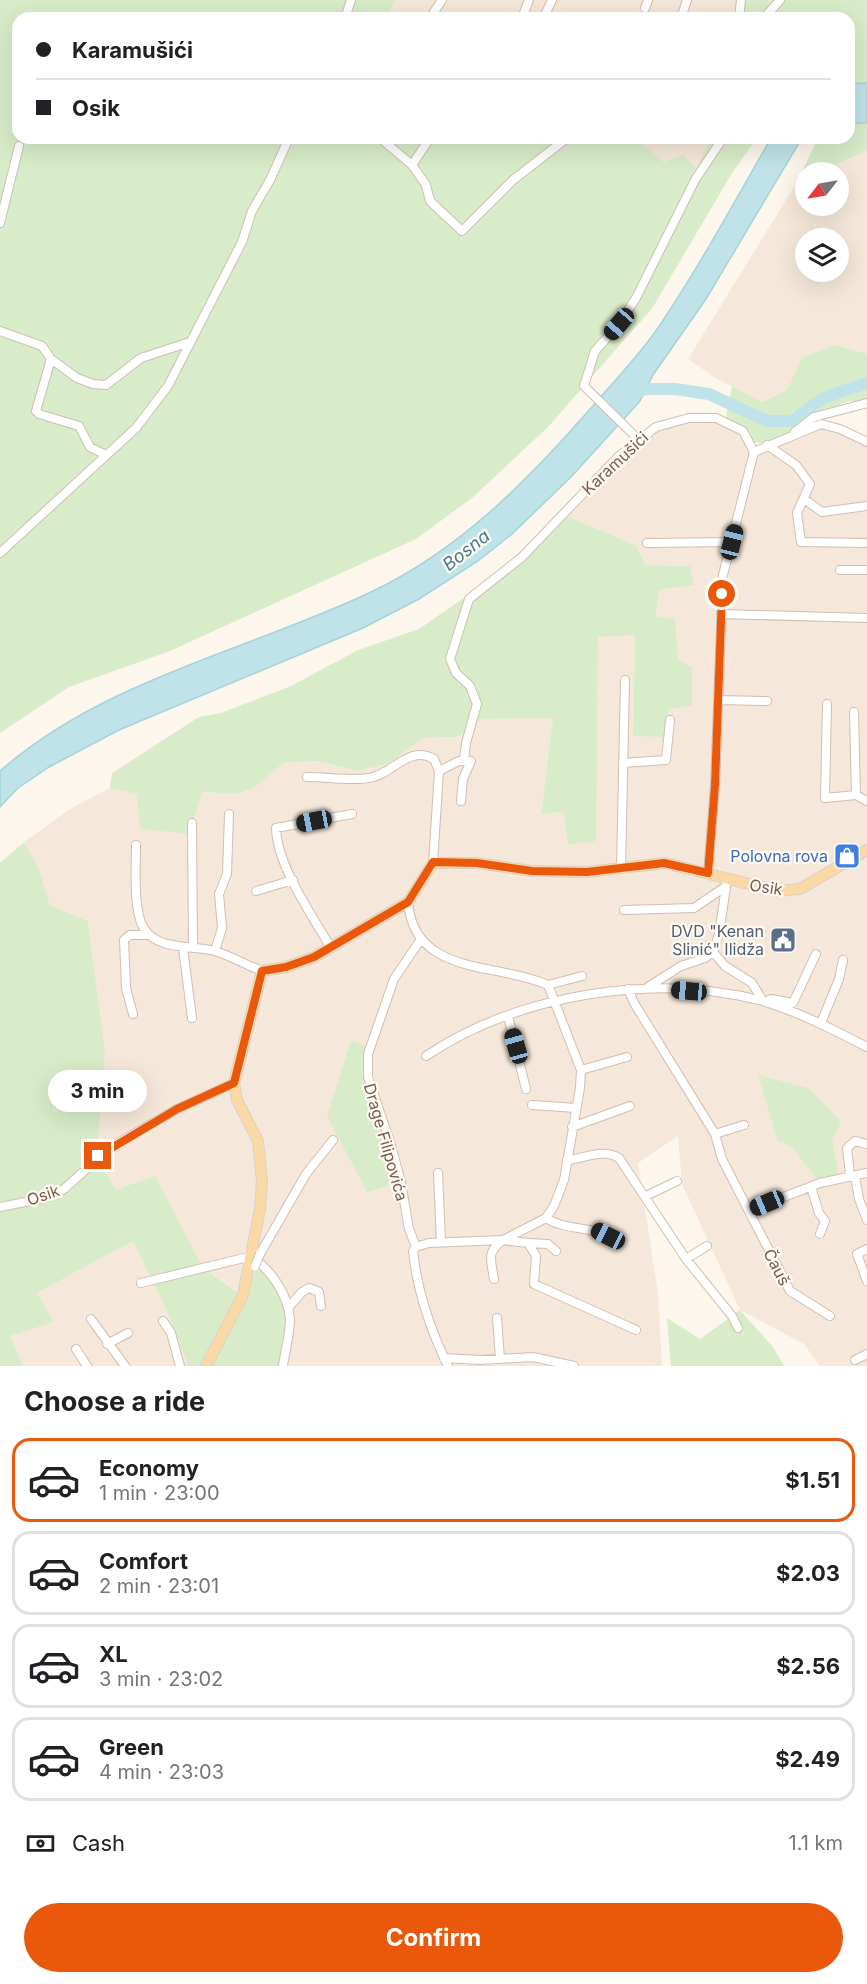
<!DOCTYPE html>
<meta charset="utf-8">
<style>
body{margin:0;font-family:Inter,sans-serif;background:#f6f6f6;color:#202124;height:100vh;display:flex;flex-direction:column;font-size:22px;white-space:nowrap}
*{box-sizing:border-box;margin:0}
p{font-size:20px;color:#757577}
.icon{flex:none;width:33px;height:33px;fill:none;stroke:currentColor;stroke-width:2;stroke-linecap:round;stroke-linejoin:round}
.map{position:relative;height:1366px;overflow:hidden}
.sheet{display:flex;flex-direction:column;background:#fff;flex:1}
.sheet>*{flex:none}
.top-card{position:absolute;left:12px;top:12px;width:843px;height:132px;border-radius:18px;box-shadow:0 6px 24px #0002;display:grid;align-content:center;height:132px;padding:0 24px;background:#fff}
.needle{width:39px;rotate:239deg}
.controls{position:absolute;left:795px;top:162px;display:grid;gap:12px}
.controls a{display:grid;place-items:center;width:54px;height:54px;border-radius:50%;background:#fff;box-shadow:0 6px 24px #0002;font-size:30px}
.end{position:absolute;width:27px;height:27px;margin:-14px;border:8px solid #ea580c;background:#fff;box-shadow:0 0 0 3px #fff}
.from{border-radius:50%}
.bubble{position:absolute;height:42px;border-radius:21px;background:#fff;box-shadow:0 6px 24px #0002;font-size:20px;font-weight:700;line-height:42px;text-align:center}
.car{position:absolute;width:18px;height:36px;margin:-18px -9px;border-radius:8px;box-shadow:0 0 4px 2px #0007;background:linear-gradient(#222 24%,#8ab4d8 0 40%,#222 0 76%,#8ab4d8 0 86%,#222 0)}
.top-card b{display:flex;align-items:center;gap:21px;height:57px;font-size:22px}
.top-card b+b{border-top:2px solid #e0e0e0}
.top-card i{width:15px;height:15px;background:#202124}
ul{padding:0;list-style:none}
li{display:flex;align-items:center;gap:18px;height:84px;margin:0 12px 9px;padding:0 12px;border:3px solid #e0e0e0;border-radius:18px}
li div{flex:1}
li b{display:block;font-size:22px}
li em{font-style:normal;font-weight:700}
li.active{border-color:#ea580c}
li>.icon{width:54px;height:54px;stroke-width:1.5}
h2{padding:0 24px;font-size:27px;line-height:72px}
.pay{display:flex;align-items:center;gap:15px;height:66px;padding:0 24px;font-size:22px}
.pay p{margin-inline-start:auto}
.button{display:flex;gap:12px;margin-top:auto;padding:12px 24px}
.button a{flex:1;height:69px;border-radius:36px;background:#ea580c;color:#fff;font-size:24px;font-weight:700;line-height:69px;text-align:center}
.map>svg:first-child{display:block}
.residential{fill:#f5e8da;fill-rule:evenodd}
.green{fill:#d8ecc9}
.water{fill:#bfe3e8;stroke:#a5d3da;stroke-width:1.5}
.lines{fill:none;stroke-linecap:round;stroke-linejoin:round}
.river{stroke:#bfe3e8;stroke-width:12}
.minor-casing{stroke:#d1beb0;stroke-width:10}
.major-casing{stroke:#dad1cd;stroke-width:12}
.minor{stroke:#fff;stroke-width:8}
.major{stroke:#fbd9a5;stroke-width:10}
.minor-bridge-casing{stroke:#d1beb0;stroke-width:10;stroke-linecap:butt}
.minor-bridge{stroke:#fff;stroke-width:8}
.route{stroke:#ea580c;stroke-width:8}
.labels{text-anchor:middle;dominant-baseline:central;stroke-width:4.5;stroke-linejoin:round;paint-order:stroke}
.street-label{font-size:16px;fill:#7a5c4d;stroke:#fffaf3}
.shop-label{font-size:16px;fill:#366cbe;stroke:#fffaf3;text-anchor:end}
.service-label{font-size:16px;fill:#4e5e75;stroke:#fffaf3;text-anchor:end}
.water-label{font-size:18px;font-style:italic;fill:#437c86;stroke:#fffaf3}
</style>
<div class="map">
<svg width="867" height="1366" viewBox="0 0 867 1366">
<rect width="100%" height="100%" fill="#fdf6ec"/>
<path class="residential" d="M395 0H744L742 18H386Z
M635 138H712L696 168 664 162Z
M867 151V354L835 345 804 357 787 390 762 402 714 377 688 359 797 182 805 178 806 206H838V172H818ZM806 238H838V272H806Z
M702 417 736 426 754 452 821 424 867 445V1366H820L804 1344 740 1310 682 1184 678 1136 638 1163 658 1294 662 1366H283L259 1263 243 1295 203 1268 116 1190 97 1156 105 1052 88 921 50 905 39 868 24 842 70 809 110 788 137 794 189 834 202 792 236 794 254 788 283 763 318 761 357 771 388 764 423 738 456 737 468 733 478 719 553 718 541 813 564 812 595 841 598 636 635 634 633 736 668 709 678 660 656 618 659 590 693 585 689 566 645 565 637 546 565 515 570 505 656 427Z
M133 1241 167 1311 188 1366H23L9 1336 54 1322 37 1293Z"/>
<path class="green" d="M0 0H395L386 18H18V138H635L664 162 683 155 696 168 711 138H757L732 173 653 307 548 427 472 498 416 539 170 651 69 687 0 733Z
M744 0H867V83L849 84V18H742Z
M849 123H867V151L818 172H806L805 178 797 182 818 138H849Z
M835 345 867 354V401H848L815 416 797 435 773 444 751 442 725 422 732 386 762 402 787 390 803 357Z
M565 515 637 546 645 565 690 566 694 585 659 590 656 617 675 619 678 660 692 667V706L668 709 666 737 633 736 635 635 598 637 596 841 568 845 564 812 541 814 553 718 478 719 471 731 456 737 423 738 388 764 357 771 318 761 283 763 254 788 236 794 202 792 190 834 140 829 137 794 110 788 112 773 199 717 221 713 291 686 358 650 419 629 524 556Z
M24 842 39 868 50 905 88 921 105 1052 97 1156 116 1190 155 1176 203 1268 242 1295 260 1262 288 1308 283 1366H188L167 1311 133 1241 37 1293 54 1322 10 1336 23 1366H0V863Z
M351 1041 365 1045 362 1075 399 1182 367 1192 327 1116Z
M758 1075 809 1088 841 1122 832 1140 839 1176 817 1179 791 1146 778 1141Z
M740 1310 773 1347 784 1366H671L667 1318 700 1339Z"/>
<path class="water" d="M867 83V123H849V84Z
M771 138H802L706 299 653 375 640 401 571 477 512 534 478 561 419 599 363 628 119 730 49 767 18 788 0 807V771C105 679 247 651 371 592 460 550 527 481 591 408 614 381 640 355 660 325 700 265 735 201 771 138Z"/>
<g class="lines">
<path class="river" d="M631 394 646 389H675L709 394 767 421H792L825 397 867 383"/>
<defs>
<path id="minor" d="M645 8 648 0
M544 17 552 0
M345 18 351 0
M430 18 442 0
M522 18 529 0
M681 18 687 0
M739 18 741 0
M764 18 780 0
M380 138 412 165 426 185 430 201 462 231 513 180 567 138
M412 165 430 138
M0 223 19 146
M0 331 42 346 51 359 36 411 39 414 79 426 90 447 106 455
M51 359 77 378 93 384 106 385 141 358 190 342
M795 432 814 417 867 403
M638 439 584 386 595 351 619 324 636 298 695 180 723 138
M767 445 796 465 810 484 797 513 801 542 867 543
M754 452 821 424 840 429 867 442
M804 499 822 512 867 506
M647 543 732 542
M0 553 136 428 168 386 242 242 252 211 270 180 289 138
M840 570H867
M721 614 867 618
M718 700 767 701
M827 704 825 798 856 795 867 801
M854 712 856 795
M464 759 466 743 477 704 470 686 456 673 450 659 469 599 522 557 619 456 656 427 689 418H716L743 431 754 452 723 575 715 785 708 873
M623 763 666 760 670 720
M439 771 459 761H471L463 779 461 801
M307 777C327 777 349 781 369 778 392 775 409 744 434 759L439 771 433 863
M192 823 193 948
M136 845C136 867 133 908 143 927 157 951 192 945 215 951 231 956 246 965 262 971
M621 869 625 680
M727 880 719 934 713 952 725 966 752 983 763 1001
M256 891 293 880
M408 902C414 977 498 962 548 985L581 1070 580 1088 564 1180 554 1206 546 1218 503 1240 429 1243 416 1247
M624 910 694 908 725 887
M421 939 394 979 368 1054V1077L390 1142 401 1182 409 1229 416 1247 413 1251C417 1289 431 1331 448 1366
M183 948 192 1018
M331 948C312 915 277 866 276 828L352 814
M215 951 222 928 219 894 227 874 229 814
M548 985 582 976
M648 987 681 966 705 958 713 952
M628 989 634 1003 715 1134 722 1159 790 1291 830 1316
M765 1002 771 999 793 1003 816 954
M133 1014 126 988 124 940 130 935H149
M508 1016 526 1089
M821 1023 839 979 843 960
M426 1056C519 994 655 972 763 1001 799 1012 834 1030 867 1047
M581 1070 627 1057
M532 1105 576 1108
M572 1127 630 1106
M715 1134 744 1125
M567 1160C584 1159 602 1148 619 1158L686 1259 732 1316 738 1328
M438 1173 441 1242
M850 1175 847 1148 855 1141 867 1144
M855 1176 859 1199 867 1220
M811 1186 819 1213 825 1221 820 1234
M646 1196 677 1181
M0 1207 45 1198 64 1189 111 1147 177 1109 234 1083
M750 1210 820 1183 867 1173
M546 1218C564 1230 588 1226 608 1236
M529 1243 548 1244 556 1251
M867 1249 857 1254 867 1281
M260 1254 306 1174 333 1140
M251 1257C271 1269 288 1295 290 1319 290 1334 285 1351 283 1366
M686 1259 707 1246
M494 1279C491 1259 486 1253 503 1240L528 1243 536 1256 534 1284 636 1330
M141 1283 248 1257
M288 1308 302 1292 309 1288 319 1292 321 1306
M497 1318 500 1359
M91 1319 125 1366
M163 1321 171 1333 180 1366
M107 1344 128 1333
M76 1349 87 1366
M444 1358 480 1360 533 1357 574 1366
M855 1360 867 1354"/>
<path id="major" d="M206 1366 243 1295 260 1209 262 1181 258 1141 237 1100 234 1083 262 971 286 967 314 957 408 902 433 863H477L532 871 587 872 665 863 777 891 800 889 867 850"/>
</defs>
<use href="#minor" class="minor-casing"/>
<use href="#major" class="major-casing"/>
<use href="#minor" class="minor"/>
<use href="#major" class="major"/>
<defs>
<path id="minor-bridge" d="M255 1266 260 1254"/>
</defs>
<use href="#minor-bridge" class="minor-bridge-casing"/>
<use href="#minor-bridge" class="minor-bridge"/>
</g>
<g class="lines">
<path class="route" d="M98 1156 177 1109 234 1083 262 971 286 967 314 957 408 902 433 862 477 863 532 871 587 872 664 863 708 873 715 785 722 594"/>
</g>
<defs>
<symbol id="shop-square" viewBox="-11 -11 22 22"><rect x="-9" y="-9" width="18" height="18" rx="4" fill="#3f7fe0" stroke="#fffaf3"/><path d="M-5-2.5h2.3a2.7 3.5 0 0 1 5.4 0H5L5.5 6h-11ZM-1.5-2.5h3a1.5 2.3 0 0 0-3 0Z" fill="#fff"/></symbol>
<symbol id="civic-square" viewBox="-11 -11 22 22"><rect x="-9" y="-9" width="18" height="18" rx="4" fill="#5c6f8a" stroke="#fffaf3"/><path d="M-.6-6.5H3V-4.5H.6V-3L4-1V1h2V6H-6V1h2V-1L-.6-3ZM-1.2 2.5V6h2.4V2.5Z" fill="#fff"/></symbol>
</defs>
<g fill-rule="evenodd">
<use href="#shop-square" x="832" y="841" width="30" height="30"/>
<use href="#civic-square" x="768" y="925" width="30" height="30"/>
</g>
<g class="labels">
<g class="street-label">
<text transform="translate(615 463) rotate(-43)">Karamušići</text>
<text transform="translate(766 887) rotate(8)">Osik</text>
<text transform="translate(386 1142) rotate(74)">Drage Filipovića</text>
<text transform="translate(43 1195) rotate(-19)">Osik</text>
<text transform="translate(777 1267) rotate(62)">Čauš</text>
</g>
<g class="shop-label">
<text x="828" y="856">Polovna rova</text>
</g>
<g class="service-label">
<text x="764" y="931">DVD "Kenan<tspan x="764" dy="18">Slinić" Ilidža</tspan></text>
</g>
<g class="water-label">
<text transform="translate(466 550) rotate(-38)">Bosna</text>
</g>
</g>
</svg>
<div class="controls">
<a><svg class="needle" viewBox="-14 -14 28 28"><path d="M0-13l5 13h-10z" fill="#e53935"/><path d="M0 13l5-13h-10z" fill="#757577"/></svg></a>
<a><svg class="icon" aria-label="layers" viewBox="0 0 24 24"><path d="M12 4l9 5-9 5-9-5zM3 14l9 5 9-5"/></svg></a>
</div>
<i class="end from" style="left:722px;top:594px"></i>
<i class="end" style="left:98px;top:1156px"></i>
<div class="bubble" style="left:48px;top:1070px;width:99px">3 min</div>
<i class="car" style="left:619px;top:324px;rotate:221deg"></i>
<i class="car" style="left:732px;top:542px;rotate:14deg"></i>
<i class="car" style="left:314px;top:821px;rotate:259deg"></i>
<i class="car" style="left:689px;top:991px;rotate:275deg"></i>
<i class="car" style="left:516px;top:1046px;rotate:344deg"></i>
<i class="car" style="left:767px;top:1203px;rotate:247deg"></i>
<i class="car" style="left:608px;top:1236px;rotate:297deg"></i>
<div class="top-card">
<b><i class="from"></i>Karamušići</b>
<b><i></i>Osik</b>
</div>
</div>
<section class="sheet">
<h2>Choose a ride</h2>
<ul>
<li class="active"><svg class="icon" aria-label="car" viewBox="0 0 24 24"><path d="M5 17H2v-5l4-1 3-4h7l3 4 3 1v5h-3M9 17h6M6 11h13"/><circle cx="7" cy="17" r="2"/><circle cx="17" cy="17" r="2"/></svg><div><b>Economy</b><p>1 min · 23:00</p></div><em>$1.51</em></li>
<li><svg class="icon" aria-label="car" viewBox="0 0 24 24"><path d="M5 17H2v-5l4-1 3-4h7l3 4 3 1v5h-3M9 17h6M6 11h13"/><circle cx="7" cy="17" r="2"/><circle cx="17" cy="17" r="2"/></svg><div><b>Comfort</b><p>2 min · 23:01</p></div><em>$2.03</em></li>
<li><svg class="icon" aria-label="car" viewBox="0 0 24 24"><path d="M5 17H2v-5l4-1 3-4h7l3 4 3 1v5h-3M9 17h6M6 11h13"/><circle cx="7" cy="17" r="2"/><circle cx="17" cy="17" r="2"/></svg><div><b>XL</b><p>3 min · 23:02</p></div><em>$2.56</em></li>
<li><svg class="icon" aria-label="car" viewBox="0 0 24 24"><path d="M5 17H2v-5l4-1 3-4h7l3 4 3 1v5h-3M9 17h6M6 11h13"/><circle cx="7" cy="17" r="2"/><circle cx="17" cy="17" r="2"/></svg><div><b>Green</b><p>4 min · 23:03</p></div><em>$2.49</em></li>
</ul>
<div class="pay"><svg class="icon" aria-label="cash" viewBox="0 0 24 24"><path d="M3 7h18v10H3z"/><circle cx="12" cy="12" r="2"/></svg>Cash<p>1.1 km</p></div>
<div class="button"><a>Confirm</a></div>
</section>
